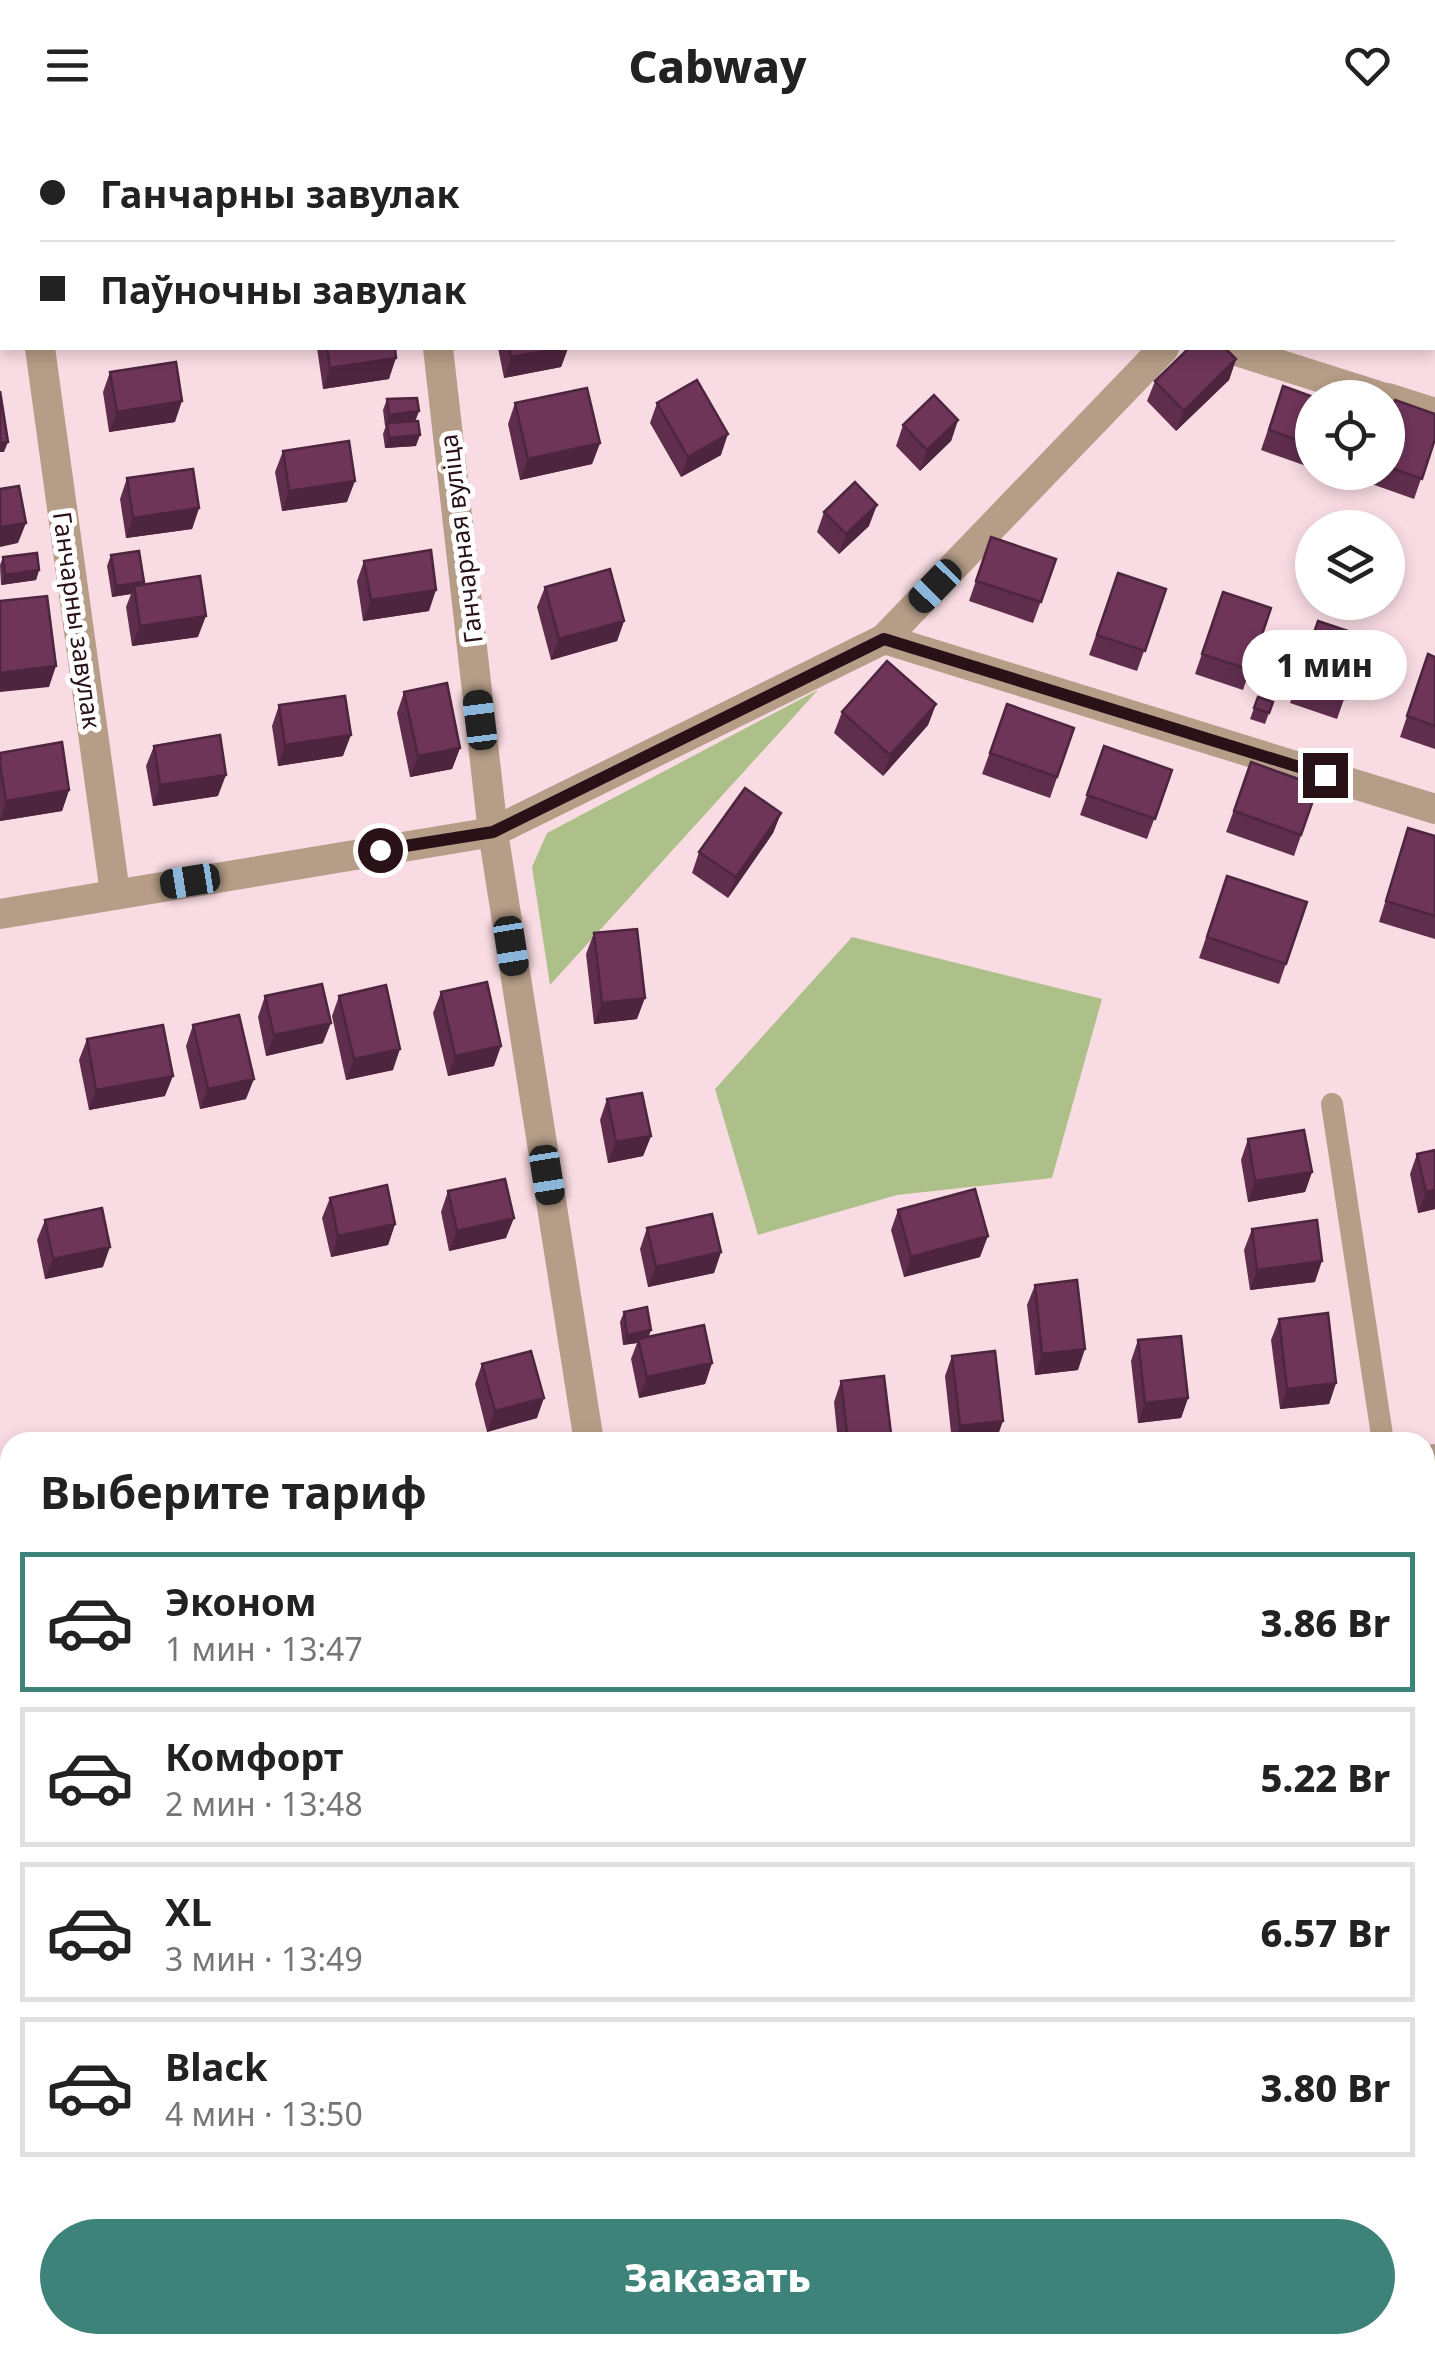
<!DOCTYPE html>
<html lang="ru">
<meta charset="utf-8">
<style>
body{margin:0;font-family:"Noto Sans",sans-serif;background:#f6f6f6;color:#222;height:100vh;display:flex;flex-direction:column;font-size:38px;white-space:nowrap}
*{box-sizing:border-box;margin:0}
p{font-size:32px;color:#767676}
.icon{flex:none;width:55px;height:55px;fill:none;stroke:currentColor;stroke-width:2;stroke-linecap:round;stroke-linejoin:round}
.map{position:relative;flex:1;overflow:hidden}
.details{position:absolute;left:0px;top:1302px;width:1435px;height:922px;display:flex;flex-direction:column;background:#fff;border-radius:30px 30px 0 0;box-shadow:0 5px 15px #0003}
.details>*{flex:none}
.banner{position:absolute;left:0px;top:0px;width:1435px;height:220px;box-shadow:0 5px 15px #0003;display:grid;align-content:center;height:220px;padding:0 40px;background:#fff}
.tools{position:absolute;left:1295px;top:250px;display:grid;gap:20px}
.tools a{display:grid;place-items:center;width:110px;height:110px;border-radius:50%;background:#fff;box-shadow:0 5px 15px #0003;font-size:50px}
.end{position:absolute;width:45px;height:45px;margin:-22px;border:12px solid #291118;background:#fff;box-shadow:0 0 0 5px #fff}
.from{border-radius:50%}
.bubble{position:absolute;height:70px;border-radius:35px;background:#fff;box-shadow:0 5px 15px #0003;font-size:32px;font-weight:800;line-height:70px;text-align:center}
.car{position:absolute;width:30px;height:60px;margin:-30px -15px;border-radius:12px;box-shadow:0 0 8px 2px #0007;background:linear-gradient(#222 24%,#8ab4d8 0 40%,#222 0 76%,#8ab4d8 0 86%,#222 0)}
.banner b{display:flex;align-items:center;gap:35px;height:95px;font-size:38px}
.banner b+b{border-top:2px solid #e0e0e0}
.banner i{width:25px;height:25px;background:#222}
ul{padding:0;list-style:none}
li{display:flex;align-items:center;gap:30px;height:140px;margin:0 20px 15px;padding:0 20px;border:5px solid #e0e0e0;border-radius:0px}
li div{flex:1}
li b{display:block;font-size:38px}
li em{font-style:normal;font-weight:800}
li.selected{border-color:#3e8379}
li>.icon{width:90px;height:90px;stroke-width:1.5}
h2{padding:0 40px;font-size:45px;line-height:120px}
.primary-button{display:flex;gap:20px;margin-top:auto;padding:20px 40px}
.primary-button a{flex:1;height:115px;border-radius:60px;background:#3e8379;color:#fff;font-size:40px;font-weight:800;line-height:115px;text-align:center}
header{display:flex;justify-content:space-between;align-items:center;height:130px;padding:0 40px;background:#fff;font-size:45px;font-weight:800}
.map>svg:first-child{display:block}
.green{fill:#aec08a}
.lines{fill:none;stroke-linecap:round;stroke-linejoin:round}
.path{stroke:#9a7f86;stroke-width:6;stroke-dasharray:5 5;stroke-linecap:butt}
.lane{stroke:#b59d87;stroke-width:22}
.street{stroke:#b59d87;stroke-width:30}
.wall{fill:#5f2e4d}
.shaded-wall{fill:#4d253e}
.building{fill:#6e3559;stroke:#4d253e;stroke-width:2.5}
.route{stroke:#291118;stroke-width:12}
.labels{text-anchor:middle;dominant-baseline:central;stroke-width:10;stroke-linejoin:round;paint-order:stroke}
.street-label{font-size:25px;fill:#291118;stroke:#fff}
</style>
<header><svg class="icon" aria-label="menu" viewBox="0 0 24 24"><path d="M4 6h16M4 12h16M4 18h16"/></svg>Cabway<svg class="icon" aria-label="heart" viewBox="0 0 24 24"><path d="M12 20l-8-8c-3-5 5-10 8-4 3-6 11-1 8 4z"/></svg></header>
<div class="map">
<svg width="1435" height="2223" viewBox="0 0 1435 2223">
<rect width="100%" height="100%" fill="#f9dce3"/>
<path class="green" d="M818 560 550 855 532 737 547 703Z
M852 807 1102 869 1052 1048 897 1065 758 1105 715 959Z
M10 1648V1771L0 1773V1651Z"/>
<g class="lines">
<path class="path" d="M1425 1677 1435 1676"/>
<path class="lane" d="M1332 974 1383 1312"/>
<path class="street" d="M11 0V2
M413 0V2
M830 0V2
M1375 2 1377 0
M40 218 115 763
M438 218 493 702 589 1312
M1227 218 1385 268
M1388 268 1435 283
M884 509 1435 679
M0 784 493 702 884 509 1164 218
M1425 1331 1435 1329
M0 1630 10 1628
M0 1814 10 1812
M649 2215 652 2223
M1163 2215 1166 2223"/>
</g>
<path class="wall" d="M1420 0H1435V16L1432 14V2H1422Z
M317 218H395L389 249 323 259Z
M498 218H568L561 237 504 248Z
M1236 229 1229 250 1176 301 1147 271 1155 251Z
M110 242 175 292 109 302 103 262Z
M1283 256 1312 268V338L1261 320Z
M387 269 419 281 415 291 416 316 385 318 383 304 386 295 385 296 383 280Z
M515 273 600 313 592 334 520 350 508 294Z
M657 273 721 325 681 347 650 293Z
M958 290 951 311 920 341 896 316 903 295Z
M1388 290 1435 309 1414 369 1366 352 1370 342H1388Z
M283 321 347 372 282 381 275 342Z
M127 348 199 378 192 399 126 408 120 369Z
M824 382 869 396 839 424 817 402Z
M991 407 1056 429 1033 493 969 471Z
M111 425 144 452 143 455 198 507 132 516 126 477 131 464 112 467 107 436Z
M3 427 39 440 36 450 1 455 0 435Z
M364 431 429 481 363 491 357 451Z
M1118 443 1166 459 1137 541 1089 525Z
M545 457 624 491 617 511 551 530 537 477Z
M1223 462 1271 478 1243 560 1195 544Z
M1318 491 1366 507 1337 589 1290 573Z
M1428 524 1435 527V619L1400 607Z
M404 562 460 618 452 639 410 647 397 583Z
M1258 567 1273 572 1265 594 1250 589Z
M936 574 928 595 883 646 834 603 842 582Z
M1007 574 1074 598 1050 668 982 644Z
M279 575 343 626 278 636 272 596Z
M154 616 218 666 153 676 146 636Z
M1104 616 1172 640 1147 709 1080 685Z
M0 623 69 660 62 681 0 691Z
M1251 632 1318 656 1294 726 1226 702Z
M781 683 773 703 728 768 692 743 699 722Z
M1408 698 1435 706V809L1379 792Z
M1227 746 1307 772 1279 854 1199 828Z
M594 803 637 889 594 894 586 824Z
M441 862 494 936 448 946 433 883Z
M265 866 323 913 266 926 258 887Z
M339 866 393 940 346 950 332 886Z
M193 895 246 969 200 979 186 916Z
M87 909 165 966 89 980 79 930Z
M607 969 651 1006 643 1026 608 1033 600 990Z
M1248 1009 1312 1042 1305 1062 1248 1072 1241 1030Z
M1435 1020V1079L1418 1083 1410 1044 1417 1024Z
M448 1061 506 1108 449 1121 441 1082Z
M330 1068 395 1094 388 1115 331 1127 322 1088Z
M898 1080 980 1127 904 1147 891 1100Z
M45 1090 103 1137 45 1149 37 1110Z
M647 1098 721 1122 714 1143 648 1157 640 1119Z
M1252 1099 1315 1152 1250 1160 1244 1120Z
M1035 1155 1078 1240 1035 1245 1027 1175Z
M624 1182 651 1200 648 1207 712 1233 705 1254 639 1268 631 1229 637 1213 623 1215 620 1192Z
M1279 1189 1336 1253 1329 1274 1280 1279 1271 1210Z
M1138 1210 1188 1268 1181 1288 1138 1293 1131 1231Z
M952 1226 996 1311 952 1312 945 1246Z
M482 1234 537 1288 487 1302 475 1254Z
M841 1251 892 1312H838L834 1272Z
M1435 1493V1534L1430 1506Z
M10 2065V2156L0 2090V2085L7 2066Z
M1435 2130V2201L1434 2202 1425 2173V2137L1427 2133Z
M104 2215H169L170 2223H102Z
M468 2215H551L552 2223H470Z"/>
<path class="shaded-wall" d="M561 218H568L561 237 504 248 511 227Z
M396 228 389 249 323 259 330 238Z
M1236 229 1229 250 1176 301 1184 281Z
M182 271 175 292 109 302 117 282Z
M419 281 415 292 385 296 389 285Z
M958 290 951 311 920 341 927 320Z
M728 304 721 325 681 347 688 327Z
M420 305 416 316 385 318 389 308Z
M8 312 4 322H0V313Z
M600 313 592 334 520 350 528 329Z
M355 351 347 372 282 381 289 361Z
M877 375 869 396 839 424 846 404Z
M199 378 192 399 126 408 133 388Z
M26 393 18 413 0 417V397Z
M39 440 36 450 1 455 5 445Z
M144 452 141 462 134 456 131 464 112 467 116 456Z
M436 460 429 481 363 491 371 470Z
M206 486 198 507 132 516 140 496Z
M624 491 617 511 551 530 559 509Z
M56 536 49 557 0 562V543Z
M936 574 928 595 883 646 890 625Z
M351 605 343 626 278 636 285 615Z
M460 618 452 639 410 647 418 626Z
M226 645 218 666 153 676 160 655Z
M69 660 62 681 0 691 6 671Z
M781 683 773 703 728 768 736 747Z
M645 868 637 889 594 894 602 873Z
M331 893 323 913 266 926 274 905Z
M501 916 494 936 448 946 455 926Z
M400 919 393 940 346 950 354 929Z
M173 946 165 966 89 980 96 960Z
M254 949 246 969 200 979 208 959Z
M651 1006 643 1026 608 1033 616 1012Z
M1312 1042 1305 1062 1248 1072 1255 1051Z
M1435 1060V1079L1418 1083 1426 1062Z
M514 1088 506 1108 449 1121 457 1101Z
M395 1094 388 1115 331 1127 338 1106Z
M988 1106 980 1127 904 1147 911 1127Z
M110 1117 103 1137 45 1149 53 1129Z
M721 1122 714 1143 648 1157 656 1137Z
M1322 1131 1315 1152 1250 1160 1257 1140Z
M651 1200 647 1211 638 1209 637 1213 623 1215 627 1205Z
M1085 1219 1078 1240 1035 1245 1042 1224Z
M712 1233 705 1254 639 1268 647 1247Z
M1336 1253 1329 1274 1280 1279 1287 1259Z
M544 1268 537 1288 487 1302 495 1281Z
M1188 1268 1181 1288 1138 1293 1145 1273Z
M1003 1291 996 1311 954 1312 960 1296Z
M10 1920V1940L0 1941V1922Z"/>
<path class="building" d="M342 0H376V2H325Z
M477 0H540V2H478Z
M656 0H705V2H657Z
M1157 0H1241L1244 2H1155Z
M0 166 2 180V189H0Z
M327 218H395L396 228 330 238Z
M509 218H561L511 227Z
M1189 218H1225L1236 229 1184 281 1155 251Z
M176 232 182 271 117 282 110 242Z
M697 250 728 304 688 327 657 273Z
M1283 256 1316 268H1312V315L1269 300Z
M587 258 600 313 528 329 515 273Z
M0 261 8 312 0 313Z
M934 265 958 290 927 320 903 295Z
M417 268 419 281 389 285 387 269Z
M1395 270 1435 284V309L1422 349 1388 337V292Z
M418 291 420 305 389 308 387 293Z
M349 311 355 351 289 361 283 321Z
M193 339 199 378 133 388 127 348Z
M855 352 877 375 846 404 824 382Z
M19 356 26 393 0 397V359Z
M991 407 1056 429 1041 472 976 451Z
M431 420 436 460 371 470 364 431Z
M139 421 144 452 116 456 111 425Z
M37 423 39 440 5 445 3 427Z
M610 439 624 491 559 509 545 457Z
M1118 443 1166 459 1145 521 1097 505Z
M200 446 206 486 140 496 134 456Z
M1223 462 1271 478 1250 540 1202 524Z
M47 466 56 536 0 543V471Z
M1318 491 1366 507 1345 569 1297 552Z
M1428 524 1435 527V596L1407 586Z
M887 531 936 574 890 625 842 582Z
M447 553 460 618 418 626 404 562Z
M345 566 351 605 285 615 279 575Z
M1258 567 1273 572 1269 583 1254 578Z
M1007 574 1074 598 1057 647 990 623Z
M220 605 226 645 160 655 154 616Z
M62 612 69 660 6 671 0 635V623Z
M1104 616 1172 640 1155 689 1087 665Z
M1251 632 1318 656 1301 705 1234 681Z
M745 658 781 683 736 747 699 722Z
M1408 698 1435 706V786L1386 771Z
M1227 746 1307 772 1286 834 1207 807Z
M637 799 645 868 602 873 594 803Z
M487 852 501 916 455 926 441 862Z
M322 854 331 893 274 905 265 866Z
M386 855 400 919 354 929 339 866Z
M239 885 254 949 208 959 193 895Z
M163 895 173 946 96 960 87 909Z
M642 963 651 1006 616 1012 607 969Z
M1304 1000 1312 1042 1255 1051 1248 1009Z
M1435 1020V1060L1426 1062 1417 1024Z
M505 1049 514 1088 457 1101 448 1061Z
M387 1055 395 1094 338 1106 330 1068Z
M975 1059 988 1106 911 1127 898 1080Z
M102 1078 110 1117 53 1129 45 1090Z
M712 1084 721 1122 656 1137 647 1098Z
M1317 1090 1322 1131 1257 1140 1252 1099Z
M1077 1150 1085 1219 1042 1224 1035 1155Z
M647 1177 651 1200 627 1205 624 1182Z
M1328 1183 1336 1253 1287 1259 1279 1189Z
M704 1195 712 1233 647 1247 638 1209Z
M1181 1206 1188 1268 1145 1273 1138 1210Z
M531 1221 544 1268 495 1281 482 1234Z
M995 1221 1003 1291 960 1296 952 1226Z
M884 1246 892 1312H848L841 1251Z
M10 1849V1920L0 1922V1850Z
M10 2065V2086L7 2066Z
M1435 2130V2161L1427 2133Z
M10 2205V2215H52L53 2223H0V2207Z
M113 2215H169L170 2223H114Z
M479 2215H551L552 2223H481Z"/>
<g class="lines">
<path class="route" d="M380 720 493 702 884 509 1325 645"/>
</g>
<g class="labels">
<g class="street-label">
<text transform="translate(460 409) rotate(-97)">Ганчарная вуліца</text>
<text transform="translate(78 490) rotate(82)">Ганчарны завулак</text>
</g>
</g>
</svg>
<div class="tools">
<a><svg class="icon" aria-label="locate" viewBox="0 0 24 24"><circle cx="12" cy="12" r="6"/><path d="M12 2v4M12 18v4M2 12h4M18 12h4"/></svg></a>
<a><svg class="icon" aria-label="layers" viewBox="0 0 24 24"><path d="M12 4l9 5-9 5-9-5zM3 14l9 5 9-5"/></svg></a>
</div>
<i class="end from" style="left:380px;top:720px"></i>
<i class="end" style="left:1325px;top:645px"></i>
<div class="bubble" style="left:1242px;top:500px;width:165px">1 мин</div>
<i class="car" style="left:935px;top:456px;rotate:224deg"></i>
<i class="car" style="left:480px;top:590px;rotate:353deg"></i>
<i class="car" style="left:190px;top:751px;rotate:261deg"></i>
<i class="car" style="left:511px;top:816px;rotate:171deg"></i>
<i class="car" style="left:547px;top:1045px;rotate:171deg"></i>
<div class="banner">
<b><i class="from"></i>Ганчарны завулак</b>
<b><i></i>Паўночны завулак</b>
</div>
<section class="details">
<h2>Выберите тариф</h2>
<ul>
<li class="selected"><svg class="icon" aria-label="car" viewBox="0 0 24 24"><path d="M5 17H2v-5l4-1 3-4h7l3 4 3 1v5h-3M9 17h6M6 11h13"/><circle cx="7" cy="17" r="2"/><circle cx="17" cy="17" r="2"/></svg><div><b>Эконом</b><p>1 мин · 13:47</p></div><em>3.86 Br</em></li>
<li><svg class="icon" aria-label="car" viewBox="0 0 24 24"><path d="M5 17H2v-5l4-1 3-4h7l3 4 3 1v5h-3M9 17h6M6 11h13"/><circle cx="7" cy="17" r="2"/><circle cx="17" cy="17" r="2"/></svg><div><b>Комфорт</b><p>2 мин · 13:48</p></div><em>5.22 Br</em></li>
<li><svg class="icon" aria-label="car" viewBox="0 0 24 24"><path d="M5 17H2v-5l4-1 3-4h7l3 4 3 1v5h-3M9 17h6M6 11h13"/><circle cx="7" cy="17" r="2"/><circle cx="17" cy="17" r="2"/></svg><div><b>XL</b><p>3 мин · 13:49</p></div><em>6.57 Br</em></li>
<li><svg class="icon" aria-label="car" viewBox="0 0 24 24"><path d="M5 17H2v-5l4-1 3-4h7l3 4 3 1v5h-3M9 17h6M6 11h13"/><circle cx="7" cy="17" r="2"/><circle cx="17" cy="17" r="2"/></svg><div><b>Black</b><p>4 мин · 13:50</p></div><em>3.80 Br</em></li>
</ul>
<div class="primary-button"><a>Заказать</a></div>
</section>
</div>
